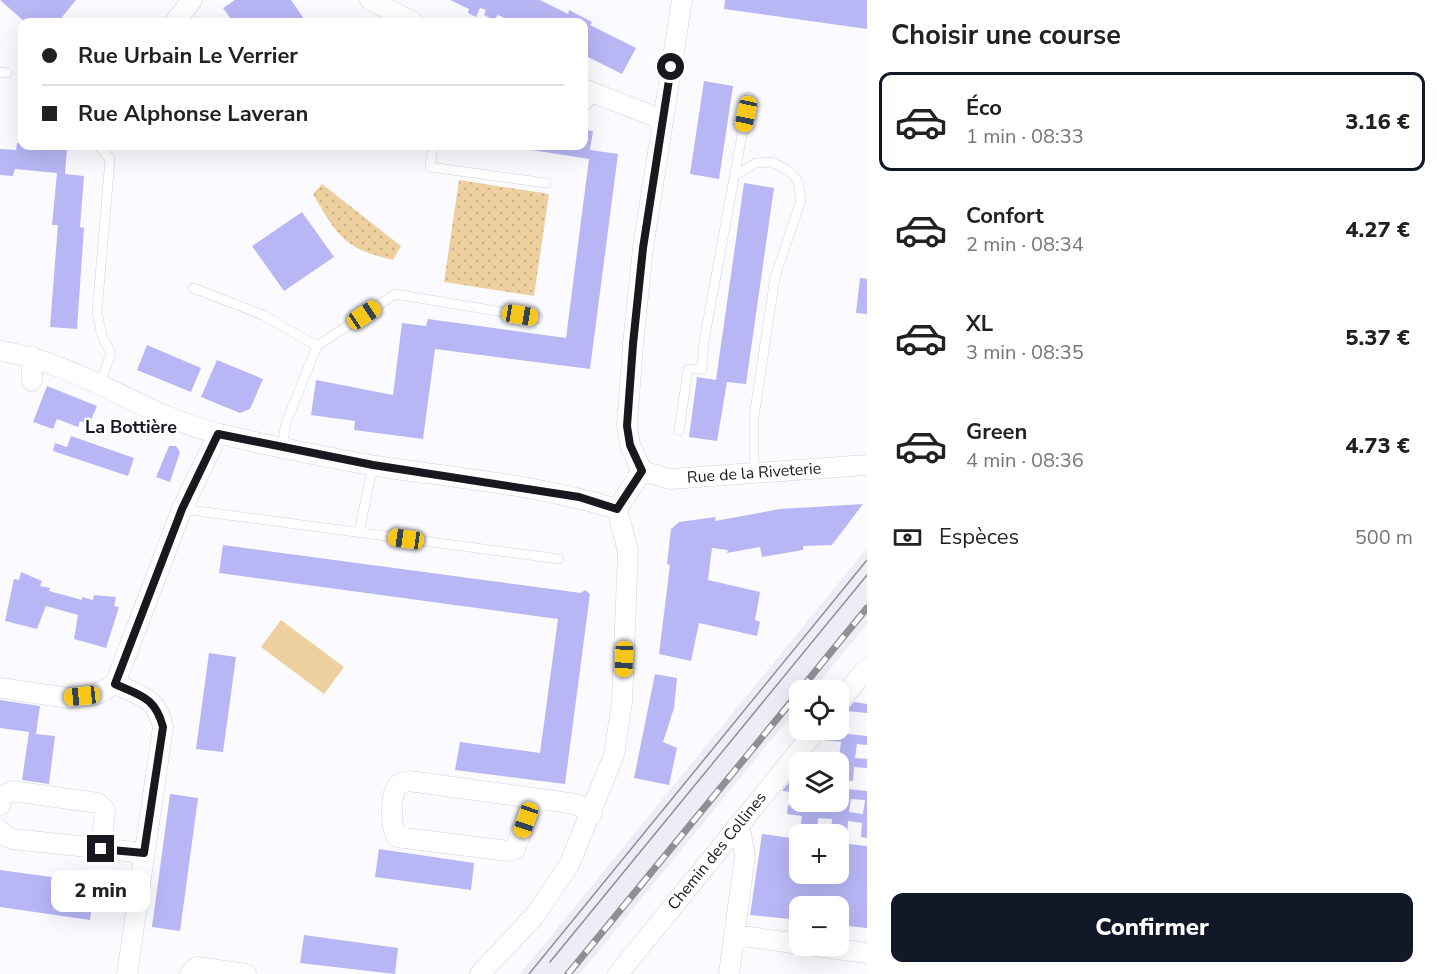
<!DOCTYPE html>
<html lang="fr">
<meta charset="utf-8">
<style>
body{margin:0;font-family:"Nunito Sans",sans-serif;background:#f2f2f2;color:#222;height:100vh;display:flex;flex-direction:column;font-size:22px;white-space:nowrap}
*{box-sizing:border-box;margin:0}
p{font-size:20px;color:#767676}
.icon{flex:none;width:33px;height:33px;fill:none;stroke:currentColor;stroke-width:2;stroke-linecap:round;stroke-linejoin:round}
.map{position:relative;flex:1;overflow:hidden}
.panel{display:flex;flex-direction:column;background:#fff;width:570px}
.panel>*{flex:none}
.top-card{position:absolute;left:18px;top:18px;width:570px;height:132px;border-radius:12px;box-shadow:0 6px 24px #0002;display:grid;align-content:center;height:132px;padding:0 24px;background:#fff}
.tools{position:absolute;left:789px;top:680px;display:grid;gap:12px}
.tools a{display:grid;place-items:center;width:60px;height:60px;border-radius:12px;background:#fff;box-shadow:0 6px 24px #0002;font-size:30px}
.end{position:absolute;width:27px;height:27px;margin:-14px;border:8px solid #18181e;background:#fff;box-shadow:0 0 0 3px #fff}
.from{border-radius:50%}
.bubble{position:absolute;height:42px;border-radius:12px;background:#fff;box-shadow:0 6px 24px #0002;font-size:20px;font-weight:800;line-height:42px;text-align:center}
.car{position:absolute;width:18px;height:36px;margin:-18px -9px;border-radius:8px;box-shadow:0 0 4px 2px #0007;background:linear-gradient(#f5c518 24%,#345 0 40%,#f5c518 0 76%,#345 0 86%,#f5c518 0)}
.top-card b{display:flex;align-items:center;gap:21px;height:57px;font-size:22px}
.top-card b+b{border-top:2px solid #e0e0e0}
.top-card i{width:15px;height:15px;background:#222}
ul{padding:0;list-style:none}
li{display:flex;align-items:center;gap:18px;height:99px;margin:0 12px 9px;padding:0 12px;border:3px solid transparent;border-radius:12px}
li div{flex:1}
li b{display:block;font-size:22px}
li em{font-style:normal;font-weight:800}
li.current{border-color:#111827}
li>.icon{width:54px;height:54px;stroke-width:1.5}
h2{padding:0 24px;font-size:27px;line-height:72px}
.pay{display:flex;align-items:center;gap:15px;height:66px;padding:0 24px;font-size:22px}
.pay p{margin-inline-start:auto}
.button{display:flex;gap:12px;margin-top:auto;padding:12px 24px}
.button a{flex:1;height:69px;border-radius:12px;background:#111827;color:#fff;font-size:24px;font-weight:800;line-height:69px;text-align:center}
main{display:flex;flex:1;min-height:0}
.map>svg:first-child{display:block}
.built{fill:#ededf7}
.grass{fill:#edd09e}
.park{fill:url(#park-dots)}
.building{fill:#b8b6f5;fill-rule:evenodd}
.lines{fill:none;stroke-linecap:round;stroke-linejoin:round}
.lane-casing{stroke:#d1d1e3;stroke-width:10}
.street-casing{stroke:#d1d1e3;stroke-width:21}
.lane{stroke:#fff;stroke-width:9}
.street{stroke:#fff;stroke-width:20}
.tram{stroke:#8f8f94;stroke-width:1.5}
.rail-casing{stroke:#8f8f94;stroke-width:7}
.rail{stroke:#fff;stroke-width:4.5;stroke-dasharray:14;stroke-linecap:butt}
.route{stroke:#18181e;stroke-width:8}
.labels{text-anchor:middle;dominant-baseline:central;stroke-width:5;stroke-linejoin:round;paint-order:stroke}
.street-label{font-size:16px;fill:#18181e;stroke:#fff}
.neighbourhood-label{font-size:18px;font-weight:bold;fill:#18181e;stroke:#fff}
</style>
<main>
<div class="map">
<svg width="867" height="974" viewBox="0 0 867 974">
<defs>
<pattern id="park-dots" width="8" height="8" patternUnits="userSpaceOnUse" patternTransform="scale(1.5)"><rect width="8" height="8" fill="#edd09e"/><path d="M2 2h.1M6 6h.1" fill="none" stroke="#cab288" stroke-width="1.8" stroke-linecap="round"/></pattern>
</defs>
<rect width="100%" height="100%" fill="#fbfbff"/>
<path class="built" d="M867 548V624L813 690H800L799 706 580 974H520Z"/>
<path class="grass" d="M281 620 344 667 324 694 261 647Z"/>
<path class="park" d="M459 180 549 194 534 296 444 282Z
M322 184 401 246 393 260C344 249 337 235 313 194Z"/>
<path class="building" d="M0 0H76L58 22H25Z
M235 0H291L304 19 299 22H233L223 8Z
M450 0H540L568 14 569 10 592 22 590 25 636 48 622 74 584 55V22H525L520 18 517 22H514L498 15 494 20 484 15 486 10 480 8 476 17 468 13 469 9Z
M725 0H867V29L724 9Z
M704 81 733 86 719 179 690 174Z
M584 130 593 131 590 150 618 154 590 369 435 349 423 439 354 430 355 421 311 415 316 380 393 395 402 323 426 326 428 319 566 338 589 159 506 146H584Z
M17 143 67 148 65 174 84 176 80 227 84 228 77 329 50 327 58 225H52L57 173 15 169 13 176 0 175V149L16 150Z
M744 183 774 188 746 384 727 382 717 441 689 437 697 377 716 380Z
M302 212 334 257 284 291 252 246Z
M860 278 867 279V314L856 313Z
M147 345 201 368 191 392 137 370Z
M217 360 263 379 250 409 240 413 201 397Z
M47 386 97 406 89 425 80 421 78 427 57 419 53 429 33 422Z
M71 436 134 458 128 476 53 451 55 443 67 447Z
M169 446H176L180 452 170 482 156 477Z
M863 504 832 545 803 546V550L762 557 760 547 727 553 728 550 712 548 708 580 760 592 755 620 760 622 757 636 699 623 691 661 659 654 670 565 667 564 671 529 679 522 716 517 715 521 780 509Z
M223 545 581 593 585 590 590 594 565 784 455 770 460 742 540 753 558 619 219 573Z
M21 572 42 581 40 586 50 588 49 591 82 600V597L93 600 94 595 116 597 114 606 119 607 106 648 74 639 78 615 46 606 37 629 5 621 14 579 19 580Z
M209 653 236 657 223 752 196 749Z
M655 674 677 678 674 708 663 742 677 748 669 785 634 778Z
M0 700 40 706 36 734 55 736 49 784 22 780 29 732 0 728Z
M854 702 867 704V713L846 711Z
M830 732 867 736V745L857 744 855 758 867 759V768L854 767 853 781 838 780V762H823L824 754 839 756 841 742 823 740Z
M789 782 800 784V793L782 791Z
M838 788 867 791V838L861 837 862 823 848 821 847 836 831 834 832 819 818 818 817 832 800 830 802 816 787 814 788 805 803 807 804 801H820L819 809 833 810 834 801H838ZM851 799 865 800 863 814 849 812Z
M170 794 198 798 180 931 152 927Z
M762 834 800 839V873H838V843L867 846V928L838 925V906H800V920L750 915Z
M379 849 474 863 471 890 375 877Z
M0 870 95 883 90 920 0 907Z
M304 935 398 948 395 974 300 963Z"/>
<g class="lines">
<defs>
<path id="lane" d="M0 72 7 73
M584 107 597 95
M99 146 110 159 97 312 102 336 111 353 100 384
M433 146 430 167 546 183
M734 176 756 163 771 162 788 170 798 181 801 200 775 277 754 417V473
M193 288 263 315 317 346
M679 431 688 369H702L704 341 749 97
M282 446 286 423 317 346 395 294 538 318
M182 509 559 559
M359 532 373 465"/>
<path id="street" d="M370 0 413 22
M175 22 192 0
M584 89 663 120
M0 351C81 363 143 416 220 434 271 446 324 457 376 466 456 478 539 485 617 509
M32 381V356
M642 471 630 445 627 426 633 344 643 248 682 0
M642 471 670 479 867 465
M617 509 642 471
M0 688 69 698 95 695 115 684
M838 703 867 668
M533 800 515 849 508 851 397 837C390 828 390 790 399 784 402 782 406 782 409 781L576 804 592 813
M0 805 1 797 12 791 98 803 105 810 101 849
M0 830 1 834 13 839 144 853
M735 935 800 944
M808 945 867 953
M127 974 163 727C156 697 141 696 115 684L182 509 218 434
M190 974 197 967 246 974
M480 974 536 914 569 865 614 755 622 702 628 551 617 509
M618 974 817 729
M729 974 745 856 739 824"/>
</defs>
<use href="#lane" class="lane-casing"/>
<use href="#street" class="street-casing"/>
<use href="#lane" class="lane"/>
<use href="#street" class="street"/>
<path class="tram" d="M550 962 867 575
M529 974 867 560"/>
<defs>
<path id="rail" d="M800 690 867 608
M568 974 800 691"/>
</defs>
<use href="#rail" class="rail-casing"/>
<use href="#rail" class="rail"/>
</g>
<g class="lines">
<path class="route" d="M101 849 144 853 163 727C155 697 141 696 115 684L182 509 218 434 373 465 579 497 617 509 642 471 630 445 627 426 633 344 643 248 671 67"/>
</g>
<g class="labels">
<g class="street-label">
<text transform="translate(754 473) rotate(-4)">Rue de la Riveterie</text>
<text transform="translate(717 851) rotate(-51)">Chemin des Collines</text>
</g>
<g class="neighbourhood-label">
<text x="131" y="427">La Bottière</text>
</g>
</g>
</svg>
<div class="tools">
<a><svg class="icon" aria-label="locate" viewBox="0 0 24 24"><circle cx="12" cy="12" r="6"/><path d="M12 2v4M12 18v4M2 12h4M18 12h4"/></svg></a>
<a><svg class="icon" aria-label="layers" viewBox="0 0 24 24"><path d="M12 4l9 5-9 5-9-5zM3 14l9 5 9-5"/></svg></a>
<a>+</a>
<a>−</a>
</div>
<i class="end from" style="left:671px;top:67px"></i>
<i class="end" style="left:101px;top:849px"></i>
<div class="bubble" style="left:51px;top:870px;width:99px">2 min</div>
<i class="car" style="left:746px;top:114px;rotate:192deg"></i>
<i class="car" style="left:364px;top:315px;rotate:56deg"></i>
<i class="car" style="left:520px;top:315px;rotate:99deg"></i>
<i class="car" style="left:406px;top:539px;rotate:278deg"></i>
<i class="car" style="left:624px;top:659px;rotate:182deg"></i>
<i class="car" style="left:82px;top:696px;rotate:264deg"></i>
<i class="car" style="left:526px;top:820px;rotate:199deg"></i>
<div class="top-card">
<b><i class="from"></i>Rue Urbain Le Verrier</b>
<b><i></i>Rue Alphonse Laveran</b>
</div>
</div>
<section class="panel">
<h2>Choisir une course</h2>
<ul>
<li class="current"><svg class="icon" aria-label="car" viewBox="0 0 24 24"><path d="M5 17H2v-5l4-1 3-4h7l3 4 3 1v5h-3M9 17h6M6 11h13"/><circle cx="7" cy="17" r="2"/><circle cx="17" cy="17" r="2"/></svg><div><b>Éco</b><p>1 min · 08:33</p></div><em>3.16 €</em></li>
<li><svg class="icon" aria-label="car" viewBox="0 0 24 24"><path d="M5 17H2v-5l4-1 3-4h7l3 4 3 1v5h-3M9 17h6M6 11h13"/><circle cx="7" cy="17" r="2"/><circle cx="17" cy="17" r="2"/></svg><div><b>Confort</b><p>2 min · 08:34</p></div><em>4.27 €</em></li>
<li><svg class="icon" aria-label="car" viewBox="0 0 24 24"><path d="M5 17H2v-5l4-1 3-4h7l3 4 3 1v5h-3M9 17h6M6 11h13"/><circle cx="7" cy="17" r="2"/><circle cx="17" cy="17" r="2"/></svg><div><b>XL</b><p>3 min · 08:35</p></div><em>5.37 €</em></li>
<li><svg class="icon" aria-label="car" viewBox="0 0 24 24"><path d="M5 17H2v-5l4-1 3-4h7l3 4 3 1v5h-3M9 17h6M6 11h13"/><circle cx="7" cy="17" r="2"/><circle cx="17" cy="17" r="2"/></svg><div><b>Green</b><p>4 min · 08:36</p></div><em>4.73 €</em></li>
</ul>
<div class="pay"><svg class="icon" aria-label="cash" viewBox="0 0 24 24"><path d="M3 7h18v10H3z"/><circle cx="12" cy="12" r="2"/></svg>Espèces<p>500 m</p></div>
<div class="button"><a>Confirmer</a></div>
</section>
</main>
